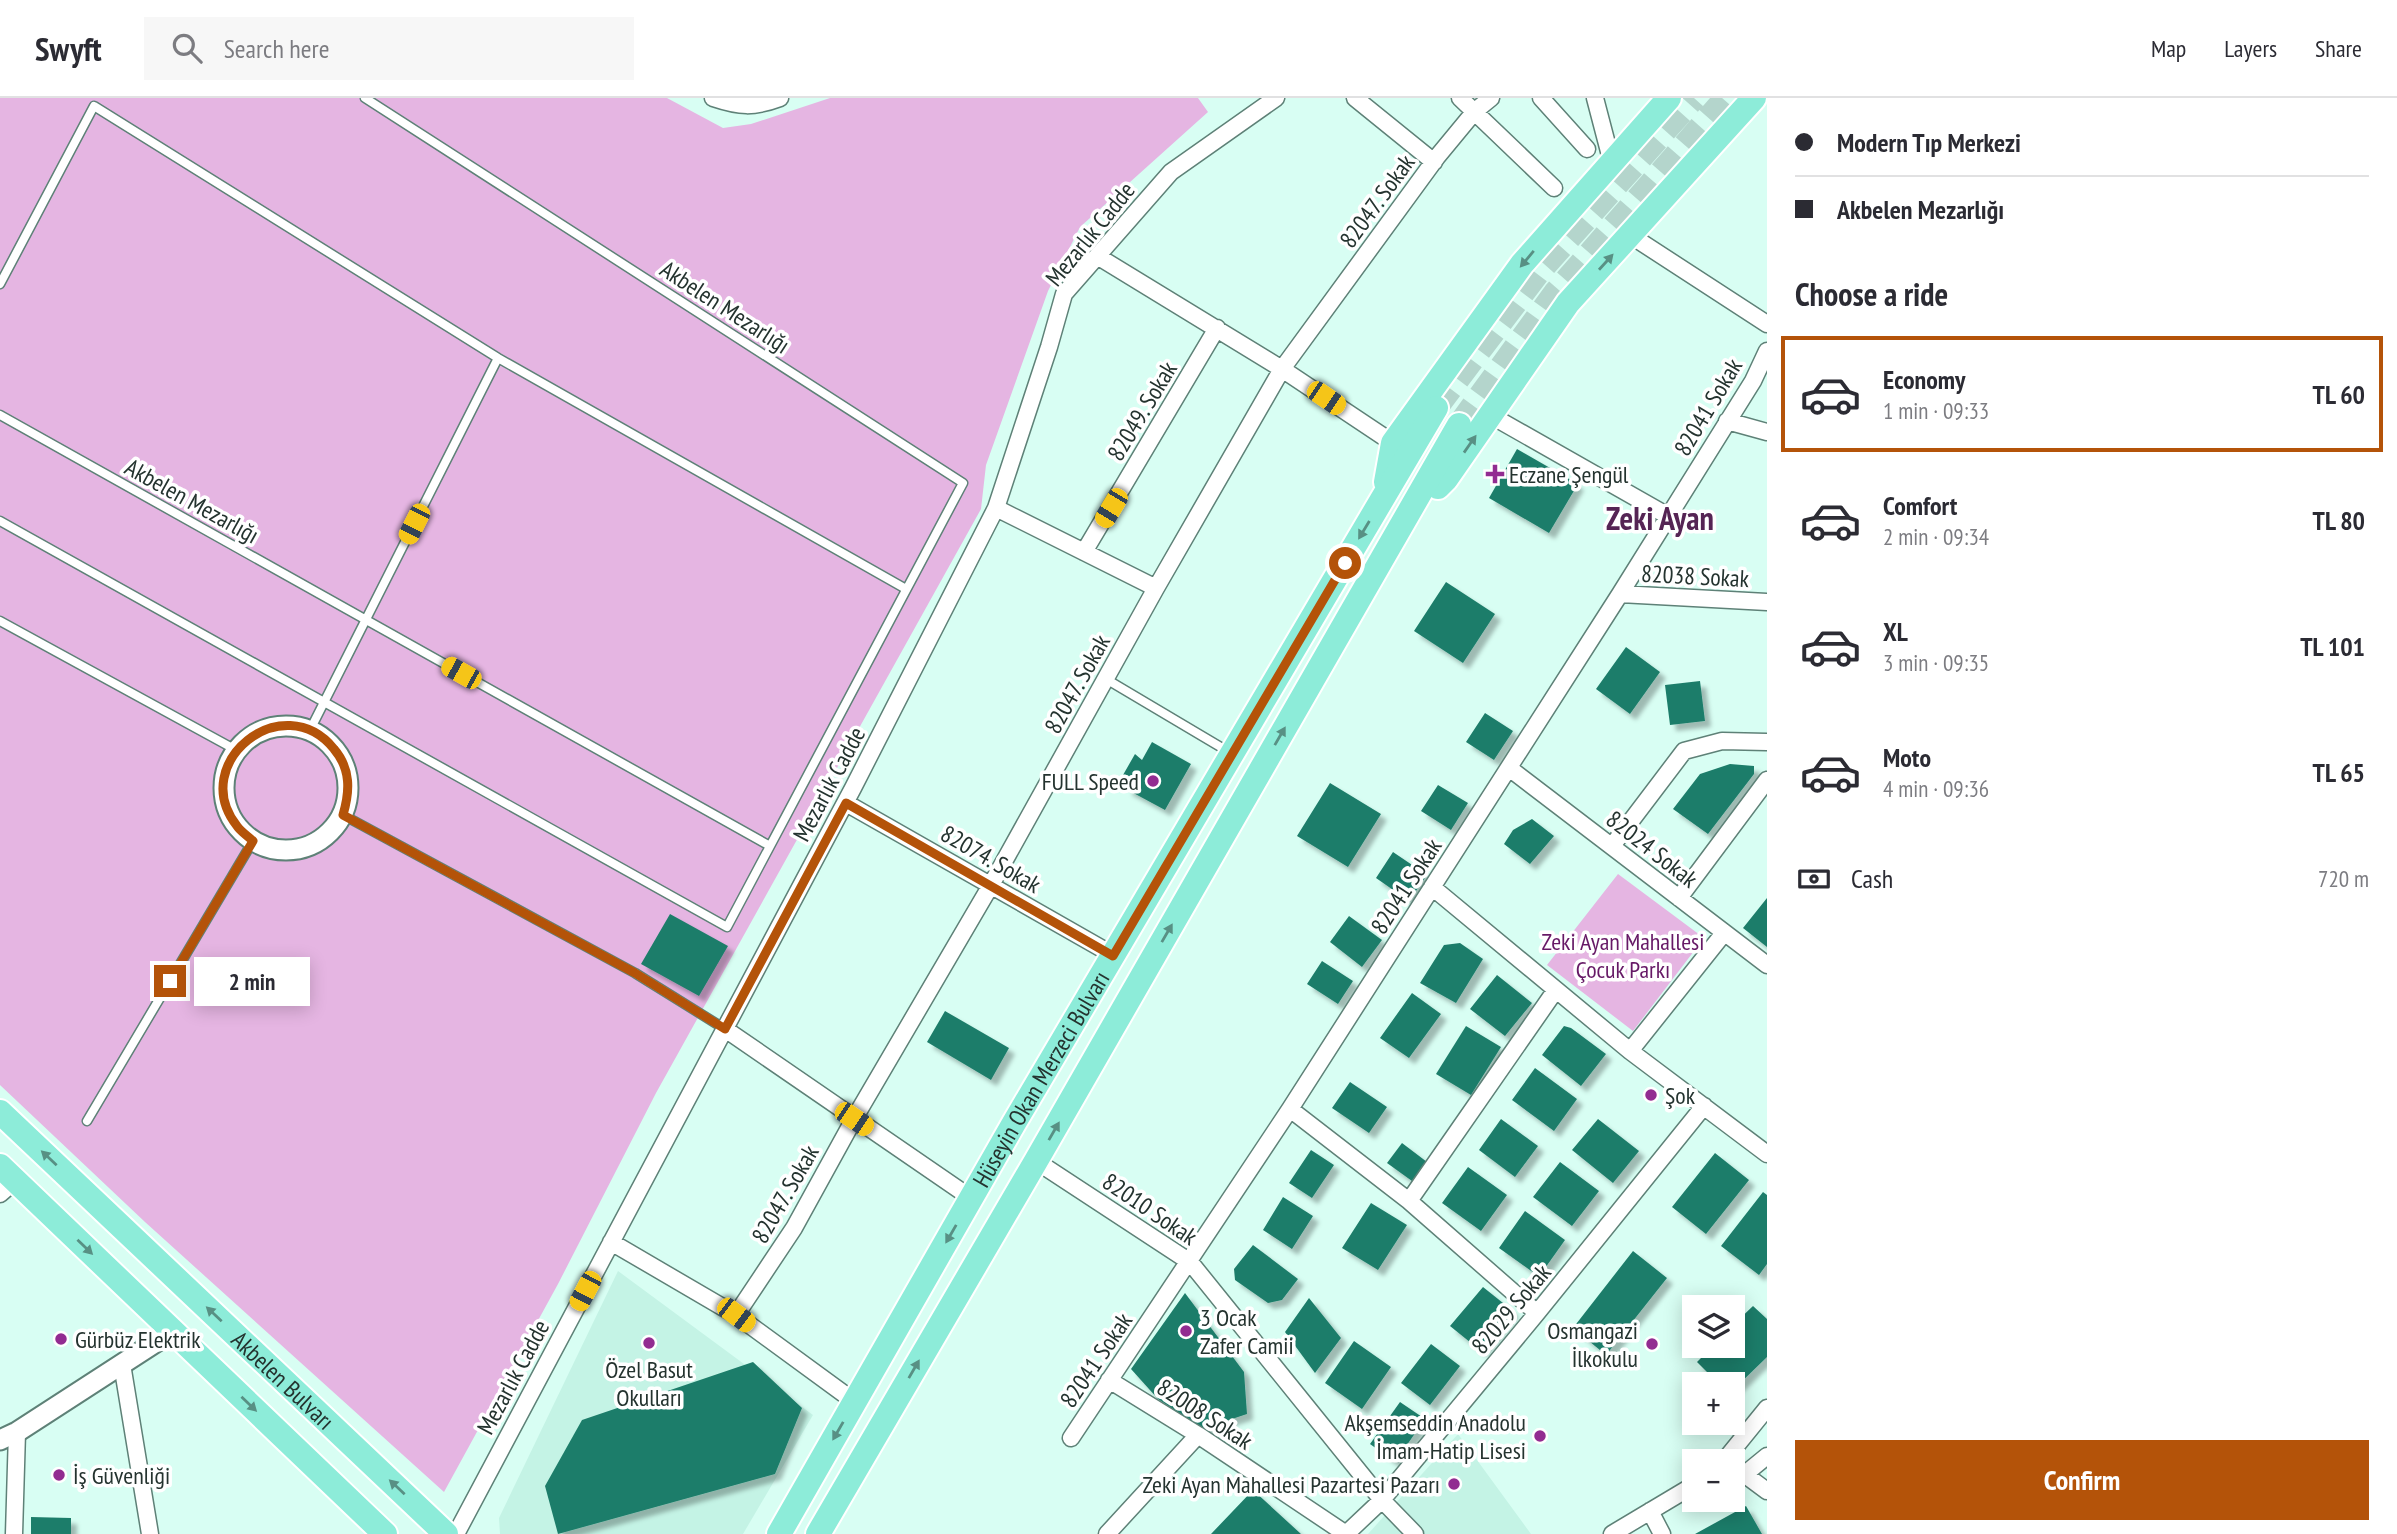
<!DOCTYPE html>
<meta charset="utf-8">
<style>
body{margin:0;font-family:"PT Sans Narrow",sans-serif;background:#f7f7f7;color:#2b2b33;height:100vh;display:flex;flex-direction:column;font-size:26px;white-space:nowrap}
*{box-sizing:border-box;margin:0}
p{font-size:23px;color:#7c7c81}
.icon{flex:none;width:38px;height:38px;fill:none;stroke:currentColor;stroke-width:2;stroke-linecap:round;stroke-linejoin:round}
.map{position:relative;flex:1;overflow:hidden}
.details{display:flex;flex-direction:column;background:#fff;width:630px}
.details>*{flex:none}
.top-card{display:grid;align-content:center;height:154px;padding:0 28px;background:#fff}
.tools{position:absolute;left:1682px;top:1197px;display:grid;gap:14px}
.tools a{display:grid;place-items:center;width:63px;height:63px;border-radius:0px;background:#fff;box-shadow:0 4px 18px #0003;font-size:35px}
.end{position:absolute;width:32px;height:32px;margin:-16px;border:9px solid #b45309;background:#fff;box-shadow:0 0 0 4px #fff}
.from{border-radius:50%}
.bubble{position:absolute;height:49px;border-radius:0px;background:#fff;box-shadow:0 4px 18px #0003;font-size:23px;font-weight:700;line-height:49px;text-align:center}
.car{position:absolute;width:21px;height:42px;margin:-21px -10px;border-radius:9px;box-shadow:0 0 5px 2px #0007;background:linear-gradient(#f5c518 24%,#345 0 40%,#f5c518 0 76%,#345 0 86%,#f5c518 0)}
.top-card b{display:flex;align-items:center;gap:24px;height:66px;font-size:26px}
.top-card b+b{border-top:2px solid #e1e1e2}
.top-card i{width:18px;height:18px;background:#2b2b33}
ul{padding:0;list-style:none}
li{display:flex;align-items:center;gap:21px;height:116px;margin:0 14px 10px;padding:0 14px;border:4px solid transparent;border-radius:0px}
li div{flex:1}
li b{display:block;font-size:26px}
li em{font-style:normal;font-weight:700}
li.on{border-color:#b45309}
li>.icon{width:63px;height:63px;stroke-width:1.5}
h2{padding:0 28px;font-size:32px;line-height:84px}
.pay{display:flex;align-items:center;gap:18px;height:77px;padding:0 28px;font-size:26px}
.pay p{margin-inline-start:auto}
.primary-button{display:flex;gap:14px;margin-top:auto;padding:14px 28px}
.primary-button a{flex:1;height:80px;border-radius:0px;background:#b45309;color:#fff;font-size:28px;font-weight:700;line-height:80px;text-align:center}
header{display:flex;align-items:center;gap:42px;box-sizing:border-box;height:98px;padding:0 35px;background:#fff;border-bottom:2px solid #e1e1e2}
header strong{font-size:33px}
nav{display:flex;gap:38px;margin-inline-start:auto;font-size:24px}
.search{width:490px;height:63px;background:#f7f7f7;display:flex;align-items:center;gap:18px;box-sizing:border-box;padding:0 24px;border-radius:0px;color:#7c7c81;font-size:26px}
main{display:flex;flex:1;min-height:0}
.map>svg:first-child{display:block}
.built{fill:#c4f3e5}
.green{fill:#e5b5e2}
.building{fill:#1e7d6a;filter:url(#shadow)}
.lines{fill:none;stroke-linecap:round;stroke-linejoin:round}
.primary-tunnel{stroke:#b4d5cc;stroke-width:24;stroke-dasharray:24 12;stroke-linecap:butt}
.service-casing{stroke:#5e8177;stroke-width:11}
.minor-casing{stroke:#5e8177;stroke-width:19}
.tertiary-casing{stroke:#5e8177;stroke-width:23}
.primary-casing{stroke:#fff;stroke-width:28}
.service{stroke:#fff;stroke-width:8}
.minor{stroke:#fff;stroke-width:16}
.tertiary{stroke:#fff;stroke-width:19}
.primary{stroke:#8decd9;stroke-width:24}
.oneway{fill:#589084}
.route{stroke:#b45309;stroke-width:9}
.poi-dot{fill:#922c91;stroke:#fff;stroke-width:2.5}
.labels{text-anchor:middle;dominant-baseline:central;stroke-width:7;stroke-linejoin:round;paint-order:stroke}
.street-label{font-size:24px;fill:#24332f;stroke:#fff}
.poi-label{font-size:24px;fill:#24332f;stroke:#fff;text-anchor:start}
.park-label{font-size:24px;fill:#661966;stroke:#fff}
.district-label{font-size:32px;font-weight:bold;fill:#552454;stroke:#fff}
</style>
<header>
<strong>Swyft</strong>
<div class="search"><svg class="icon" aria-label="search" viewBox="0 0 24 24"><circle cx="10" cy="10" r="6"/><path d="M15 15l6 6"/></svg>Search here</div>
<nav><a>Map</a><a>Layers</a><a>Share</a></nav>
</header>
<main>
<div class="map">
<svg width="1767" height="1436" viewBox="0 0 1767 1436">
<defs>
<filter id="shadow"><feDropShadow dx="6" dy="6" stdDeviation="2" flood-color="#0004"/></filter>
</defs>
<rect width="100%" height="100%" fill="#d8fef3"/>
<path class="built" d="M618 1173 813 1317 743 1436H500L499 1420Z
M1458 1336 1531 1436H1368Z"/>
<path class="green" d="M0 0H667L723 30 751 26 830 0H1198L1208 14 1080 129 1048 193 986 367 981 411 656 995 558 1186 444 1394 145 1124 0 987Z
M1618 776 1704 840 1633 933 1547 867Z"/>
<path class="building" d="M1517 351 1578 386 1549 435 1489 400Z
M1446 484 1495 516 1463 565 1414 533Z
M1626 549 1660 574 1630 616 1596 591Z
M1700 583 1705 623 1670 627 1665 587Z
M1485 615 1513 633 1494 662 1466 644Z
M1152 644 1191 666 1165 712 1126 691 1131 681 1123 677 1135 656 1142 662Z
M1730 666 1754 668V676L1708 736 1673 711 1700 676Z
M1330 685 1381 716 1348 769 1297 738Z
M1438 687 1468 705 1451 732 1421 713Z
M1532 721 1554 738 1530 766 1504 746 1513 732Z
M1393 754 1427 777 1409 803 1376 780Z
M1767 800V849L1743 830Z
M670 816 728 848 699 898 641 866Z
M1349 818 1382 842 1362 869 1330 844Z
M1460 845 1483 861 1456 905 1420 885 1444 847Z
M1322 863 1353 883 1338 906 1307 886Z
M1497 877 1532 905 1505 938 1470 911Z
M1412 895 1441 916 1409 960 1380 940Z
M945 913 1009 950 991 982 927 944Z
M1466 928 1501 949 1471 997 1436 976Z
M1564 928 1571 930 1606 956 1581 988 1542 957Z
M1535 970 1577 1001 1554 1033 1512 1002Z
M1350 984 1387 1009 1369 1035 1332 1010Z
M1501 1021 1538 1048 1515 1079 1479 1052Z
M1598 1021 1639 1053 1613 1085 1572 1052Z
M1402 1045 1427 1064 1412 1083 1387 1065Z
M1311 1052 1334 1067 1312 1100 1289 1085Z
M1715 1055 1749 1082 1706 1136 1672 1109Z
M1560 1064 1599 1093 1572 1128 1533 1099Z
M1468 1069 1507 1097 1481 1133 1442 1105Z
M1763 1094 1767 1097V1166L1759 1177 1721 1148Z
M1283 1099 1313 1118 1292 1151 1263 1132Z
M1371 1105 1407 1127 1378 1172 1342 1150Z
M1525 1113 1565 1142 1543 1173 1534 1175 1499 1150Z
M1253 1147 1298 1181 1282 1202 1268 1205 1235 1182 1234 1171Z
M1633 1153 1667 1180 1606 1257 1573 1230Z
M1483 1189 1513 1213 1481 1253 1450 1228Z
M1185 1195 1244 1274 1247 1316 1202 1331 1158 1301 1131 1271Z
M1309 1200 1341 1240 1315 1275 1285 1234Z
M1753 1208 1767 1221V1259L1732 1293V1286H1719L1697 1264 1713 1248H1732V1228Z
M1354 1243 1391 1269 1362 1311 1325 1285Z
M1431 1246 1460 1268 1430 1307 1401 1285Z
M753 1264 802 1310 775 1376 558 1436 545 1388 582 1322Z
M1400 1304 1425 1321 1395 1364 1370 1346Z
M1253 1392 1301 1436H1211Z
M1746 1408 1762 1436H1695Z
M31 1419 71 1420V1436H31Z"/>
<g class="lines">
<path class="primary-tunnel" d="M1436 310 1538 175 1694 0
M1459 327 1555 195 1726 0"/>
<defs>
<path id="service" d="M0 186 94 8 498 260 906 491
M0 317 770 748
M0 423 727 829 963 385 365 0
M0 523 236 652
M1106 581 1229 654
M310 632 498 260
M343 717 635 875 725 931
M87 1023 253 743"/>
<path id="minor" d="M713 0C740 9 753 10 780 0
M1355 0 1434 64
M1460 0 1554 90
M1541 0 1587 51
M1595 0 1612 65
M1630 137 1767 226
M1097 158 1282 271 1393 345
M1490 317 1668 418
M1727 323 1767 334
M996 410 1156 490
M1084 454 1217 230
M1620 496 1767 504
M1509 670 1767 867
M846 705 1113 857
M1612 748 1684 653 1722 643 1767 644
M1432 789 1630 953 1767 1056
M1679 800 1767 682
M725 931 971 1100
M1630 953 1724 835
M1290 1011 1409 1103 1537 1215
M1036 1063 1190 1164 1382 1402 1415 1436
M0 1096 15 1083
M1409 1103 1555 893
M611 1144 736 1217 855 1304
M736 1217 794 1130 854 1021 991 787 1156 490 1282 271 1437 59 1475 13 1491 0
M122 1266 150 1436
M1109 1282 1198 1337 1346 1436
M1071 1340 1290 1011 1620 496 1753 283 1767 253
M1724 1363 1767 1310
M1732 1367 1767 1393
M1745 1376 1767 1358
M1650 1413 1662 1436
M14 1436 17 1334
M456 1436 853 690 996 410 1049 249 1064 196 1171 74 1276 0
M1107 1436 1198 1337
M1346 1436 1382 1402 1537 1215 1704 1008
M1612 1436 1694 1387"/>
<path id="tertiary" d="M224 690a62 62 0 1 1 124 0a62 62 0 1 1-124 0Z
M0 1342 17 1334 173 1233"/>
<g id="primary">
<path d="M1386 384 1393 345 1522 166 1669 0"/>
<path d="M1438 389 1446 381 1568 205 1754 0"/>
<path id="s1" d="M0 1014 446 1436"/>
<path d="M0 1068 385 1436"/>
<path id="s2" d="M779 1436 1014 1025 1436 310"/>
<path d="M818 1436 1036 1063 1459 327"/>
</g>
</defs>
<use href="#service" class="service-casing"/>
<use href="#minor" class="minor-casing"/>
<use href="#tertiary" class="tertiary-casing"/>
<use href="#primary" class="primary-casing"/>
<use href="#service" class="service"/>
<use href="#minor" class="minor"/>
<use href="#tertiary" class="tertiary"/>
<use href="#primary" class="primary"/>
</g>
<defs><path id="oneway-solid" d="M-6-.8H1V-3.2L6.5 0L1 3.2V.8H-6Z" transform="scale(1.75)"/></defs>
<g class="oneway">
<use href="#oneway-solid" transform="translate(1527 161) rotate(130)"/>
<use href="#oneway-solid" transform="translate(1606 164) rotate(-48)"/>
<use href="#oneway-solid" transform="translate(1470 346) rotate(-55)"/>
<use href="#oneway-solid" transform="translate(1364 432) rotate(121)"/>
<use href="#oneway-solid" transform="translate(1280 638) rotate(-60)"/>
<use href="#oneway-solid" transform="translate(1167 835) rotate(-60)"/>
<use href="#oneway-solid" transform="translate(1054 1033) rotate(-60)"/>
<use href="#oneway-solid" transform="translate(49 1060) rotate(-137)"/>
<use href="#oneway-solid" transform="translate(951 1136) rotate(120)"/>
<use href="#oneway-solid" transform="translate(85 1149) rotate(44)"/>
<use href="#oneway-solid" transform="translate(214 1216) rotate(-137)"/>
<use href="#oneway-solid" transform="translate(914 1271) rotate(-60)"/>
<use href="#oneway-solid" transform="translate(249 1306) rotate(44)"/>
<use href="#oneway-solid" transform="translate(838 1333) rotate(120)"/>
<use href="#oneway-solid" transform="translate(397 1389) rotate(-137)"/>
</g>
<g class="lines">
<path class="route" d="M170 883 253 743C248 738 241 734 237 728 187 665 283 588 334 651 351 671 350 693 343 717L635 875 725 931 846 705 1113 858 1345 465"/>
</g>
<g class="poi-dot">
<path d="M1491.5 365.5h7v7h7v7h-7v7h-7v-7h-7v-7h7z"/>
<circle cx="1153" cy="683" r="7"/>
<circle cx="1651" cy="997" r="7"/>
<circle cx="1186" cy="1233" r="7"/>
<circle cx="61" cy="1241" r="7"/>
<circle cx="649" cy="1245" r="7"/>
<circle cx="1652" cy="1246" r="7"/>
<circle cx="1540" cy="1338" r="7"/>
<circle cx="59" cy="1377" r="7"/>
<circle cx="1454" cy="1386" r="7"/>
</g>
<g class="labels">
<g class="street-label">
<text transform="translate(1377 103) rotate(-54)">82047. Sokak</text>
<text transform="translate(1090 136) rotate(-51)">Mezarlık Cadde</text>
<text transform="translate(725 209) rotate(33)">Akbelen Mezarlığı</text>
<text transform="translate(1708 309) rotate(-59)">82041 Sokak</text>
<text transform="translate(1142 313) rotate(-59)">82049. Sokak</text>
<text transform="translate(192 403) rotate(29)">Akbelen Mezarlığı</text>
<text transform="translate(1695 478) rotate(3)">82038 Sokak</text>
<text transform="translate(1077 586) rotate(-61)">82047. Sokak</text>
<text transform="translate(829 686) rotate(-62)">Mezarlık Cadde</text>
<text transform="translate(1652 751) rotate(38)">82024 Sokak</text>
<text transform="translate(991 761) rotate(30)">82074. Sokak</text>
<text transform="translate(1406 788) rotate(-57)">82041 Sokak</text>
<text stroke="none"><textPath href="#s2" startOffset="525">Hüseyin Okan Merzeci Bulvarı</textPath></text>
<text transform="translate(785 1096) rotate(-60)">82047. Sokak</text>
<text transform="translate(1150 1111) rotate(34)">82010 Sokak</text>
<text transform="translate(1511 1211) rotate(-50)">82029 Sokak</text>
<text transform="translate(1096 1262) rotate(-56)">82041 Sokak</text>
<text transform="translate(513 1279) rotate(-62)">Mezarlık Cadde</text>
<text stroke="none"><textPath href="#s1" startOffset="390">Akbelen Bulvarı</textPath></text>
<text transform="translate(1205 1316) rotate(33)">82008 Sokak</text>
</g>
<g class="poi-label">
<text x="1509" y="376">Eczane Şengül</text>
<text x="1139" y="683" text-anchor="end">FULL Speed</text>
<text x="1665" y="997">Şok</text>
<text x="1200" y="1219">3 Ocak<tspan x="1200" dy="28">Zafer Camii</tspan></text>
<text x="1638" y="1232" text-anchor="end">Osmangazi<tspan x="1638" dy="28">İlkokulu</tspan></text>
<text x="75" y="1241">Gürbüz Elektrik</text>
<text x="649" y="1271" text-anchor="middle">Özel Basut<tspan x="649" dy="28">Okulları</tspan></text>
<text x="1526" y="1324" text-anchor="end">Akşemseddin Anadolu<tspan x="1526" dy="28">İmam-Hatip Lisesi</tspan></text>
<text x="73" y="1377">İş Güvenliği</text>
<text x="1440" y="1386" text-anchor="end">Zeki Ayan Mahallesi Pazartesi Pazarı</text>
</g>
<g class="park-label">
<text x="1623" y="843">Zeki Ayan Mahallesi<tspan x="1623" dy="28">Çocuk Parkı</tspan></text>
</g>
<g class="district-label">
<text x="1660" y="420">Zeki Ayan</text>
</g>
</g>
</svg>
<div class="tools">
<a><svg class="icon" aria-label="layers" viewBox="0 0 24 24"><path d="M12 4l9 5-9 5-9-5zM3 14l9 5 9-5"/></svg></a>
<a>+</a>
<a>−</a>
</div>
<i class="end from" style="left:1345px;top:465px"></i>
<i class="end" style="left:170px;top:883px"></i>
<div class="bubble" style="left:194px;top:859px;width:116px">2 min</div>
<i class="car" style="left:1326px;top:300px;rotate:124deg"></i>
<i class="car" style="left:1111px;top:410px;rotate:211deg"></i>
<i class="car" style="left:414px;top:426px;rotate:207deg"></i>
<i class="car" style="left:461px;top:575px;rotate:299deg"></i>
<i class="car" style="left:854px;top:1021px;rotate:124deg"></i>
<i class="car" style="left:585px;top:1193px;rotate:208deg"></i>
<i class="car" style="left:736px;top:1217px;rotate:127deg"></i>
</div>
<section class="details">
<div class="top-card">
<b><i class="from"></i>Modern Tıp Merkezi</b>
<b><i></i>Akbelen Mezarlığı</b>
</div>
<h2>Choose a ride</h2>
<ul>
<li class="on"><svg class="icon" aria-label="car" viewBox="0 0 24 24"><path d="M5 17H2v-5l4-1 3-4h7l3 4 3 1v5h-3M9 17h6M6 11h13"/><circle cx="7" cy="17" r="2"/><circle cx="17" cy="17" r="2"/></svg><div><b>Economy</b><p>1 min · 09:33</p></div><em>TL 60</em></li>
<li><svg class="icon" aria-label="car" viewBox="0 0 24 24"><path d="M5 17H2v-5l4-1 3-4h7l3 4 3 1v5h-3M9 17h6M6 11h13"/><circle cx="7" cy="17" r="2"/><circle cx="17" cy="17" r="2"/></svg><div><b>Comfort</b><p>2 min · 09:34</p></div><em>TL 80</em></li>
<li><svg class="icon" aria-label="car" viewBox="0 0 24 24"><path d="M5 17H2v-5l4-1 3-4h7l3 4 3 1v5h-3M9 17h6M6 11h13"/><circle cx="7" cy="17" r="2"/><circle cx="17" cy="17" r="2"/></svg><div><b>XL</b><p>3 min · 09:35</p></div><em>TL 101</em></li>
<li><svg class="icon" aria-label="car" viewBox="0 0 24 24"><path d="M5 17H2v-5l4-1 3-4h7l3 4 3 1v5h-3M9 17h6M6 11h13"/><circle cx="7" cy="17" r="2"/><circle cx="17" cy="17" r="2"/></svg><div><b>Moto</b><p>4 min · 09:36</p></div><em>TL 65</em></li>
</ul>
<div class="pay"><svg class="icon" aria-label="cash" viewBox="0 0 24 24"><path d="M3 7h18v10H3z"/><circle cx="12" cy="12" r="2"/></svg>Cash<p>720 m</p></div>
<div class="primary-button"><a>Confirm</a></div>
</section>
</main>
